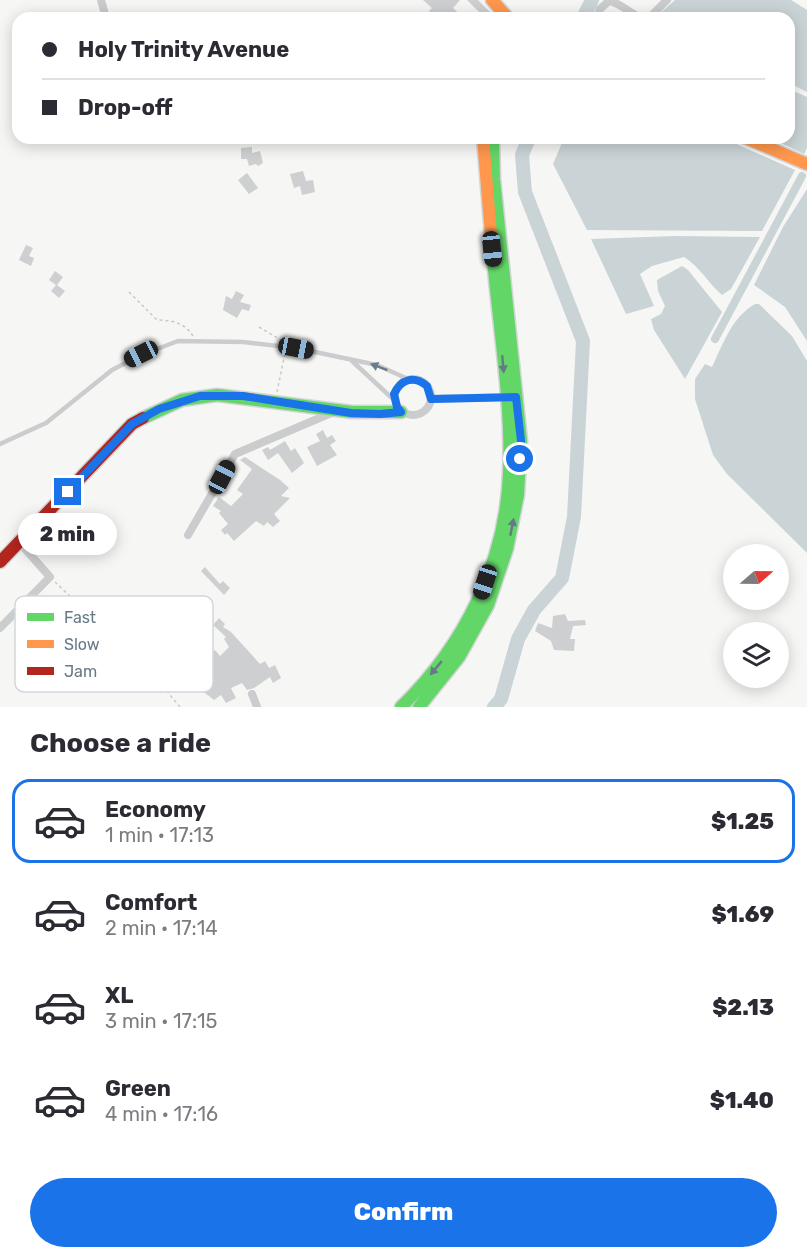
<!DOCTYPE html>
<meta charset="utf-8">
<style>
body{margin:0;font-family:Rubik,sans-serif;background:#f7f7f7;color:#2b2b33;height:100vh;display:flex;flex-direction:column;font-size:22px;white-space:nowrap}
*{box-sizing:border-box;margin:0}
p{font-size:20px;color:#7c7c81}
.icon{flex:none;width:33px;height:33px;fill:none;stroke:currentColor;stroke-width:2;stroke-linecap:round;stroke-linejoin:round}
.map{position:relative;height:707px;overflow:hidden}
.sheet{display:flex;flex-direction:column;background:#fff;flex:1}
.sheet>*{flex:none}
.top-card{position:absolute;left:12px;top:12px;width:783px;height:132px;border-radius:18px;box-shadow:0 3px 15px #0003;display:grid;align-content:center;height:132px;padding:0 30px;background:#fff}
.needle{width:39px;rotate:70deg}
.tools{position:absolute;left:723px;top:544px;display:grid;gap:12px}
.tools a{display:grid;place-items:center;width:66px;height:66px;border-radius:50%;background:#fff;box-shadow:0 3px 15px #0003;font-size:30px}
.end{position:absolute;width:27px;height:27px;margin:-14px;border:8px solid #1a73e8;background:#fff;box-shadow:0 0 0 3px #fff}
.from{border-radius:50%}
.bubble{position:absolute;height:42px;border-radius:21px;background:#fff;box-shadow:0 3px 15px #0003;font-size:20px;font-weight:800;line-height:42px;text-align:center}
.car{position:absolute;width:18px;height:36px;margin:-18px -9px;border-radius:8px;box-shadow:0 0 4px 2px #0007;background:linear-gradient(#222 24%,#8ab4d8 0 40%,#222 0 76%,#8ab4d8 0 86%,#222 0)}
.top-card b{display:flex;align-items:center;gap:21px;height:57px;font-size:22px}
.top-card b+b{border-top:2px solid #e1e1e2}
.top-card i{width:15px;height:15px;background:#2b2b33}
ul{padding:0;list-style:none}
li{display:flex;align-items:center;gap:18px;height:84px;margin:0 12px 9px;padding:0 18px;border:3px solid transparent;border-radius:18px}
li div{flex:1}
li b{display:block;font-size:22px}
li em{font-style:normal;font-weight:800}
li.current{border-color:#1a73e8}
li>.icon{width:54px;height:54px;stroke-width:1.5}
h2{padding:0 30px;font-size:27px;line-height:72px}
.primary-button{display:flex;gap:12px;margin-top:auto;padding:12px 30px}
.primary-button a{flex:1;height:69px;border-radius:36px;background:#1a73e8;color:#fff;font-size:24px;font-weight:800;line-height:69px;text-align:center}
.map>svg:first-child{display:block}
.water{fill:#cad4d6}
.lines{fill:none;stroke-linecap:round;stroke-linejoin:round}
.canal{stroke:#cad4d6;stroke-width:8}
.river{stroke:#cad4d6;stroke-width:14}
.building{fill:#cdcfd0}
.fast-casing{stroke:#d3d4d5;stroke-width:15}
.slow-casing{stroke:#d3d4d5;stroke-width:15}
.jam-casing{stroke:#d3d4d5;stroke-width:15}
.path{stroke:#c8c9ca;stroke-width:1.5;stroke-dasharray:3 3;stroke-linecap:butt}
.lane{stroke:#cbcccd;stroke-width:4.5}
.street{stroke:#cbcccd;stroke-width:8}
.fast{stroke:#63d668;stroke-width:12}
.slow{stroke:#ff974d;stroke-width:12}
.jam{stroke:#b3261e;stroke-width:12}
.oneway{fill:#667986}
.oneway2{fill:#6b7d8a}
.route{stroke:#1a73e8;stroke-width:8}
.key{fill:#fff;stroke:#d1d7db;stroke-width:1.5}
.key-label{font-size:16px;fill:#667986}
</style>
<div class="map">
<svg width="807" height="707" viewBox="0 0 807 707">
<rect width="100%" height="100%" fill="#f6f6f5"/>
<path class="water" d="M675 0H791L807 10V92L789 83V18H660L657 16Z
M789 89 807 97V148L804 154 770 138H789Z
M564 138H723L795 170 762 231 587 230 553 164Z
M807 189V341L785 307 754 285 783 227Z
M675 236 760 237 731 289 722 295C708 283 700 267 684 257L652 266 640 274 654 306 626 314 591 239Z
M682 266 688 270 722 312 685 379 654 330 651 319 661 314 665 306 658 291 657 280Z
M755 304H759L792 336 807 361V553L727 474 713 455 695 399V379L705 364 712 367C723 344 732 317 755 304Z"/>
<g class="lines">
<path class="canal" d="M715 339 802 176"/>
<path class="river" d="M583 18 592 0
M494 707 501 699 518 639 534 610 562 578 574 517 583 341 525 192 522 155 529 138"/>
</g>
<path class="building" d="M423 0H460L453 8 464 18H436L429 11 432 8Z
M467 0H478L496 18H485Z
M252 147V153L260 151 263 163 258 166 256 164 249 166 247 159H241V148Z
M303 171 306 181 313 180 315 192 302 195 300 186 294 188 290 174Z
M247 173 258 188 249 194 238 180Z
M26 245 33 248 29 256 34 258 31 266 19 260Z
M55 271 63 277 57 285 65 291 59 298 51 291 56 285 49 280Z
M236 291 244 295 240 302 251 305 249 311 242 309 237 318 223 310 226 296 232 299Z
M323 430 327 438 332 435 336 441 330 445 337 455 317 466 307 447 320 441 316 434Z
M285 441 291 451 295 448 304 463 292 473 278 453 268 460 262 450 268 447 270 450Z
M245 457 280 480 289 488 281 496 290 498 274 514 280 521 273 527 267 522 264 526 256 521 234 541 227 533 225 535 221 530 228 524 219 513 221 511 213 506 219 497 231 506 243 494 237 490 252 469 240 460Z
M205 567 220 584 223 581 230 588 224 595 201 571Z
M565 614 568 621 585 620 586 625 573 626 570 639H575L574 651 554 650 551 641 535 631 538 623 552 628 553 616Z
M219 618 225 624 223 627 231 632 260 664 265 661 269 668 275 665 281 678 273 683 270 677 254 688 247 690 242 683 231 688 236 698 226 703 221 695 214 700 201 690 205 686 202 678 208 676 201 668 204 666 193 657 201 648 208 655 215 650 220 656 229 647 224 639 226 637 213 625Z"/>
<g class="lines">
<defs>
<path id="fast" d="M143 418 182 400 217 395 352 412H401
M401 707C464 646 506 562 509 473 512 404 499 328 493 259
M419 707 459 657 488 605 507 549 518 495 521 441 494 179 493 138"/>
<path id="slow" d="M492 0 508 18
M483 138 493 259
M746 138 807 164"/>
<path id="jam" d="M0 562 132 424 143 418"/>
</defs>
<use href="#fast" class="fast-casing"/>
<use href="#slow" class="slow-casing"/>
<use href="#jam" class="jam-casing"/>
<path class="path" d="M129 292 157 320C172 320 185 323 193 336
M259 327 281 340
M277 392 285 353
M55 582 156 678 180 707"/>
<path class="lane" d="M351 360 394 400
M0 444 46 423 112 370 141 355 178 341 243 342 296 348 377 365 408 379"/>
<path class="street" d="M101 0 106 18
M597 18 600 9 609 1C621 3 630 14 642 18
M643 18 651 16 667 0
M395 397a18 18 0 1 1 36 0a18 18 0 1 1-36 0Z
M431 399 508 397
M188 535 235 454 336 411
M0 628 50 577 20 543
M252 694 257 707"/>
<use href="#fast" class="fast"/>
<use href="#slow" class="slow"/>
<use href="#jam" class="jam"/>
</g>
<defs><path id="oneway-solid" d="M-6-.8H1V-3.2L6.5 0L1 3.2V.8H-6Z" transform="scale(1.5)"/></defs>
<g class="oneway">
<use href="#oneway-solid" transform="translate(503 364) rotate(85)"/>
<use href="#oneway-solid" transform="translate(512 527) rotate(-79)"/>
<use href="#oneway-solid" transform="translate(436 668) rotate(130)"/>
</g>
<use class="oneway2" href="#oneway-solid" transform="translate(379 367) rotate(-159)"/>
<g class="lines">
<path class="route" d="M68 492 132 424 159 409 200 396H243L351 413 380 414 401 412 397 407 394 394C401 379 414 375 427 386L431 399 516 397 521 441 520 459"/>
</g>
<rect x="15" y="596" width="198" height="96" rx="9" class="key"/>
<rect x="27" y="613" width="27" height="8" fill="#63d668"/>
<rect x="27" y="640" width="27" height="8" fill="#ff974d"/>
<rect x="27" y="667" width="27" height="8" fill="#b3261e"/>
<g class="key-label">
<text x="64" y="623">Fast</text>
<text x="64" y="650">Slow</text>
<text x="64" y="677">Jam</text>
</g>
</svg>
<div class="tools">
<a><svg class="needle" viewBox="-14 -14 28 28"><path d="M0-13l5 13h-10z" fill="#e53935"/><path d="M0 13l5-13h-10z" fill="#7c7c81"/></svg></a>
<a><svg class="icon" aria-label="layers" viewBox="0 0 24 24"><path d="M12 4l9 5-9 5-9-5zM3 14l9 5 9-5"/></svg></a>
</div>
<i class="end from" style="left:520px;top:459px"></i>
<i class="end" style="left:68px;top:492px"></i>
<div class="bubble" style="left:18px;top:513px;width:99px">2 min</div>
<i class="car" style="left:492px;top:249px;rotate:174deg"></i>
<i class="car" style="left:296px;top:348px;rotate:101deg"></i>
<i class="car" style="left:141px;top:354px;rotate:243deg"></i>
<i class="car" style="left:222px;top:477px;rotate:28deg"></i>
<i class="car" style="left:485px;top:582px;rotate:198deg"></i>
<div class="top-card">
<b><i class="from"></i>Holy Trinity Avenue</b>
<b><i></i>Drop-off</b>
</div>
</div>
<section class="sheet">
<h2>Choose a ride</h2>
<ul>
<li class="current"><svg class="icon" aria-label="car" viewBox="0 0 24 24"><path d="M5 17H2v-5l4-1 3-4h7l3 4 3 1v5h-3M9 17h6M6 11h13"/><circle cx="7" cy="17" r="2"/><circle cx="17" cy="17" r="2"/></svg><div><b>Economy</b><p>1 min · 17:13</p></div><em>$1.25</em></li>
<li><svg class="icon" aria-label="car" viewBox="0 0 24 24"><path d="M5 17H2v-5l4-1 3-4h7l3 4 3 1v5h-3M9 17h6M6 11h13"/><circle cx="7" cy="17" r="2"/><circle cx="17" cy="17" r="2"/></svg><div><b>Comfort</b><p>2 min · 17:14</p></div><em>$1.69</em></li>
<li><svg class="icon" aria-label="car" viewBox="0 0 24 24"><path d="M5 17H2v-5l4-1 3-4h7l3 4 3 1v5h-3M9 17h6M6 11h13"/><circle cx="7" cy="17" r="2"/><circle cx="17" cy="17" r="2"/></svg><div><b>XL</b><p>3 min · 17:15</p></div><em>$2.13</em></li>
<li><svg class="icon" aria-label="car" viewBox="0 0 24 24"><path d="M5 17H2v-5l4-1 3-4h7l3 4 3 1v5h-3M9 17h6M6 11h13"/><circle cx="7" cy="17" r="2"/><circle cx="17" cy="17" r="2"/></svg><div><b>Green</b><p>4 min · 17:16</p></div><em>$1.40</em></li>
</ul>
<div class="primary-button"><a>Confirm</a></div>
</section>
